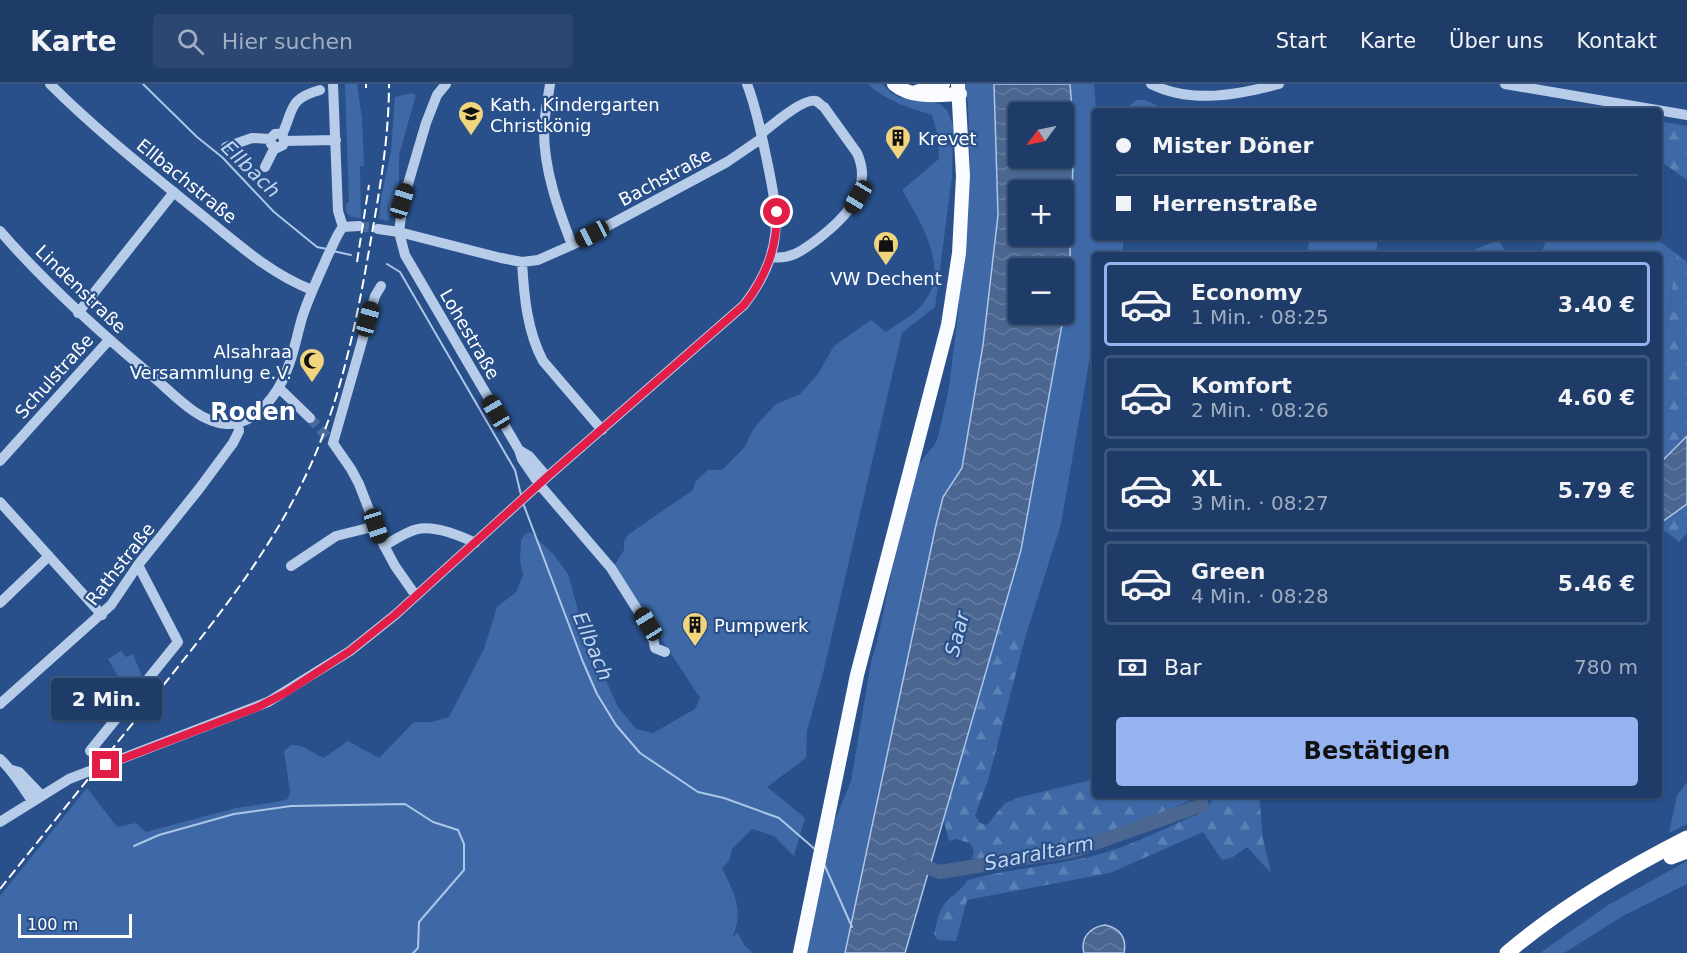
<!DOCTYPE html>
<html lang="de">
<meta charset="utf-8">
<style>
body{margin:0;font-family:"DejaVu Sans",sans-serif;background:#2c4771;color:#f1f3f6;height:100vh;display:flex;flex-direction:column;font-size:22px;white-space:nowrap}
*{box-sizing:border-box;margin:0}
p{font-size:20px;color:#a1adc0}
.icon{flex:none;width:33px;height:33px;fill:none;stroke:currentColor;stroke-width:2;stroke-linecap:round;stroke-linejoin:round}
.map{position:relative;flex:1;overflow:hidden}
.details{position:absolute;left:1092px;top:168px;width:570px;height:546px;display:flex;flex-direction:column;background:#1f3c68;border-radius:6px;box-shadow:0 2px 4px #0004,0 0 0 2px #3c567c}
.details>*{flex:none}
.guide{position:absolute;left:1092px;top:24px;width:570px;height:132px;border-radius:6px;box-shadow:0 2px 4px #0004,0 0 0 2px #3c567c;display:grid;align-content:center;height:132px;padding:0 24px;background:#1f3c68}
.needle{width:39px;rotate:237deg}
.fabs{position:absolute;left:1008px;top:18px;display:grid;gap:12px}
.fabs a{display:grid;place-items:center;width:66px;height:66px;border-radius:6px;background:#1f3c68;box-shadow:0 2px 4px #0004,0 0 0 2px #3c567c;font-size:30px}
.scale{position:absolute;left:18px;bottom:15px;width:114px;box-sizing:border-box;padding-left:6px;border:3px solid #fff;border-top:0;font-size:16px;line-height:21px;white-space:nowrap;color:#fff;-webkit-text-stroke:4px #29508a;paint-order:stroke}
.end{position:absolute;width:27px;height:27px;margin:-14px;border:8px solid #e11d48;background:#fff;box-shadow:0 0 0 3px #fff}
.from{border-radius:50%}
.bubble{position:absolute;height:42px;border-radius:6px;background:#1f3c68;box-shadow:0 2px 4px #0004,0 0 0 2px #3c567c;font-size:20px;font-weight:600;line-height:42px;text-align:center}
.car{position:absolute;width:18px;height:36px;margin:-18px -9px;border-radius:8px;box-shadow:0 0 4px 2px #0007;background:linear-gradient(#222 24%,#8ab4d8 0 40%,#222 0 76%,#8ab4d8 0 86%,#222 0)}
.guide b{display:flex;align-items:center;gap:21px;height:57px;font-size:22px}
.guide b+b{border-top:2px solid #3c567c}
.guide i{width:15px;height:15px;background:#f1f3f6}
ul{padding:10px 0 0;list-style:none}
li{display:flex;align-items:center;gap:18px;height:84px;margin:0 12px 9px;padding:0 12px;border:3px solid #3c567c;border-radius:6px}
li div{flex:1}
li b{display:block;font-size:22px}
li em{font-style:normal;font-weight:600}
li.active{border-color:#95b2f1}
li>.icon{width:54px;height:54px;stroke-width:1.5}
.pay{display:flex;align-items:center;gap:15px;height:66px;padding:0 24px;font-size:22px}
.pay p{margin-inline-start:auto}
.action{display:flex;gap:12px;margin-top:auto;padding:12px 24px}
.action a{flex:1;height:69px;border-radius:6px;background:#95b2f1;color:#111;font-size:24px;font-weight:600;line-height:69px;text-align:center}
header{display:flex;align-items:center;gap:36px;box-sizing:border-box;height:84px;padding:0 30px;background:#1f3c68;border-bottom:2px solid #3c567c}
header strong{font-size:28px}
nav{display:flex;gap:33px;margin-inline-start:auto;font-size:21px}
.search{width:420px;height:54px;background:#2c4771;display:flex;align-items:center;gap:15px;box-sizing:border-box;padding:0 21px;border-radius:6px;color:#a1adc0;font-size:22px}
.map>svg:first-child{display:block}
.green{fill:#3e69a6}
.forest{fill:url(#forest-firs)}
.water{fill:url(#water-waves);stroke:#acc6e9;stroke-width:1.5;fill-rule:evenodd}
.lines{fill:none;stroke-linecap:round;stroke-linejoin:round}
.stream{stroke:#acc6e9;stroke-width:2}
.river{stroke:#4b6690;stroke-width:14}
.minor-tunnel{stroke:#496a9c;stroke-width:10;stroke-dasharray:10 5;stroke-linecap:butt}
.minor{stroke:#b7cce9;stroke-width:10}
.major{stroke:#fafbfe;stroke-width:14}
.highway{stroke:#fff;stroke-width:15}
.rail{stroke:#fff;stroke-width:2;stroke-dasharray:10 4.5;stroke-linecap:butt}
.route{stroke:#e11d48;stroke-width:8}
.labels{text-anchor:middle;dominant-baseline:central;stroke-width:4.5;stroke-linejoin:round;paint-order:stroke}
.poi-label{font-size:18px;fill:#fff;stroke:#29508a;text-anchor:start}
.street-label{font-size:18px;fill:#fff;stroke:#29508a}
.water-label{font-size:20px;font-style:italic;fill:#c3d6f0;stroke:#29508a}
.district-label{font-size:24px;font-weight:bold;fill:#fff;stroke:#29508a}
</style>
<header>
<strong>Karte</strong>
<div class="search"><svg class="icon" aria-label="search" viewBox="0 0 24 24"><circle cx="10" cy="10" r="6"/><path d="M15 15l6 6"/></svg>Hier suchen</div>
<nav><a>Start</a><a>Karte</a><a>Über uns</a><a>Kontakt</a></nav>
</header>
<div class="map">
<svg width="1687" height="869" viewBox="0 0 1687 869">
<defs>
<pattern id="forest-firs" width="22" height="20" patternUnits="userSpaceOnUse" patternTransform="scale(1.5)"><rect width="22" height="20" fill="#3e69a6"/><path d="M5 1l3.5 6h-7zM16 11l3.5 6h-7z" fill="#5b80b3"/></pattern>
<pattern id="water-waves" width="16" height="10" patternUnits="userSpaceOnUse" patternTransform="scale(1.5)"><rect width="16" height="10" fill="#4b6690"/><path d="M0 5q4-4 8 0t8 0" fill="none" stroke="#667da1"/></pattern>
</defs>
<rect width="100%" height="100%" fill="#29508a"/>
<path class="green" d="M345 0H357L362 34 364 82H360L361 134 351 133 346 128V119H349Z
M868 0H882L891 9 901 14 940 20 947 26 953 41 952 93 935 223 902 249 823 589 807 647 806 674 767 703 805 734 794 772 774 752 752 745 732 765 729 777 722 784C735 811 744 826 732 855L737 848 745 862 753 869H0V812L87 704 117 743 136 739 146 748 236 724 276 718 288 715 290 708 284 667 291 661C306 661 311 669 324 674L348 657 379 674 414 638H432L449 633 484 565 497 523 516 508 523 491 520 476 521 456 525 450 530 448 554 471 568 490 584 548 618 623 636 645 653 649 695 625 700 614 614 482 624 466V457L629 450 693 406 695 398 708 386H722L744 364 754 344 776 320 800 310 818 290 834 262 871 236 886 248C896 241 908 234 917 226 955 191 922 140 902 106L939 75 938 52 932 31C909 24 886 17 868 0Z
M965 0H994L998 131 983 261 962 384 943 413 845 869H807L810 838 830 759 828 753 851 697 871 578 877 558 913 387 935 360 939 349 949 303 957 239 970 82 968 21Z
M1070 0H1094L1096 27 1095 153H1124L1122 171H1095V232L1093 237V255L1061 440 1025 554 998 543 1021 466 1069 202 1074 47H1069V39H1073Z
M412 9 416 11 414 18 399 71V100L389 134 387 137 379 135 381 114 391 67 395 13Z
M1137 16H1145L1168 27H1100L1125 25Z
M1310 153H1378L1376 171H1307Z
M1547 153H1654L1677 170 1659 293V171H1541Z
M1498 156 1508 171H1462Z
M121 567 126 573 133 570 143 595 129 611 108 575Z
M1687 698V740L1669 749 1677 711Z
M1687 777V800L1623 832 1564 869H1540L1608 821Z"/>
<path class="forest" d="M1659 37 1687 42V96L1659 76Z
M1677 170 1687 178V352L1659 380V293Z
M1687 420V449L1679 458 1666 447 1659 452V440Z
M998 543 1025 554 989 693 975 732 980 739 987 741 1005 719 1021 713 1095 695V711H1259L1263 755 1271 789 1247 763 1233 773 1222 776 1203 748 1110 789 967 816 956 857 938 856 934 851C937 838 939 823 950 814 959 807 961 805 968 796 1011 784 1056 782 1100 770 1134 761 1166 743 1199 730L1207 724 1212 717 1200 712C1129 745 1051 770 972 775L974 767 970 759 956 755 949 757 943 734Z"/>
<path class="water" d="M994 0H1070L1073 39H1069V46L1074 47 1069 202 1021 466 905 869H845L936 441 943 413 962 384 983 261 998 131ZM1064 28V74H1018V28ZM1018 106H1064V152H1018ZM1064 184V230H1018V184Z
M1687 352V420L1659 440V380Z
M1105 841C1120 844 1127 854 1124 869H1084C1080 854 1090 843 1105 841Z"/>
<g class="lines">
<path class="stream" d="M143 0 197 53 222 73 274 128 317 163 327 165
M333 167 351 171
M387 180 400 188 515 386 521 411
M523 419 583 578 597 610 616 641 640 669 698 708 724 714 779 734 817 767
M134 762 159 751 234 730 291 722 405 720 433 738 458 746 464 760V786L419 838 418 864 413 869
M824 780 852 843"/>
<path class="river" d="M912 778 940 788 1076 766 1202 721"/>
<path class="minor-tunnel" d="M359 142 378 145
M310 334 333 359"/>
<path class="minor" d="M50 0C94 44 143 83 192 123 230 153 266 188 312 206
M333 0 338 127 343 143
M446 0 437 11 426 39 403 117 399 148 405 171 519 366 522 375 539 400 611 484 652 549 655 564 665 568
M550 0C548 15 544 31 544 47 544 86 558 125 572 161
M1151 0C1191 20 1237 11 1279 0
M1505 0 1687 31
M761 50C771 42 804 13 816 17 818 18 822 22 824 23L857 69C874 106 845 134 818 155 803 166 791 176 771 173
M282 51C294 25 288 15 320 6
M284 57C284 51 280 49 275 50L270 55 271 60 277 64 283 61 284 57 336 56
M226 63 252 54 270 55
M265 83 275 63
M378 145 399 148 501 174 522 178 538 176 572 161 727 78 762 54
M0 147C46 200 97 246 151 291 173 309 196 337 226 340 255 342 278 310 287 286 294 269 297 251 302 234 309 212 319 192 328 171 333 162 336 151 343 143L359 142
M522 178C524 212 527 247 543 277L602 346
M381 202 375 212 333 359 351 385 359 400 380 454 395 482 416 512
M78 229 174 108
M279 304 310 334
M519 366 529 372 547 393
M0 377 109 256
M0 418 102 531
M384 462C409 447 417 439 448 448 457 451 466 454 475 459
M291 482 336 452 376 442
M0 519 49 472
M0 620 111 521 138 481 199 405 233 359 239 347 238 339
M90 667 178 558 138 481
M0 675C13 687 22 702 32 717
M12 686 19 688 41 711
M0 738 69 695 268 618 350 567 395 531 547 393 744 221C785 168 779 133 766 72 761 48 756 23 747 0"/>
<path class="major" d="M894 0C912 15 938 11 960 10
M916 8 943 0
M800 869 857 591 948 241 959 169 963 92 958 0"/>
<path class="highway" d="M1671 773 1687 767
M1507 869C1561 823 1624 786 1687 754"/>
<path class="rail" d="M366 0V4
M357 178 369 101
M0 805C51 741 102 678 153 614 206 548 260 482 298 407 339 329 356 241 371 155 380 104 389 53 389 0"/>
</g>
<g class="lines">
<path class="route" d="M106 681 258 623 285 609 350 567 395 531 547 393 744 221C766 193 777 164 777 128"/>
</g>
<defs>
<symbol id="school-pin" viewBox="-11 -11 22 30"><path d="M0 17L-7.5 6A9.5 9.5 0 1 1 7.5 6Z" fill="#f0d47e" stroke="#29508a"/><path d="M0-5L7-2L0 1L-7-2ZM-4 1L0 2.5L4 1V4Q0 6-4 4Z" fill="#111"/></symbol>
<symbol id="building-pin" viewBox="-11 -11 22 30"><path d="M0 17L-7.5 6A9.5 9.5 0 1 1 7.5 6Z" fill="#f0d47e" stroke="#29508a"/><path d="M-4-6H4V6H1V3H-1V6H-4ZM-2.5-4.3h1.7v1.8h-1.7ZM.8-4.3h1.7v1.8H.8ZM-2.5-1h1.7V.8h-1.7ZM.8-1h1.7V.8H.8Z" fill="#111"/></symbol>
<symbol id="shop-pin" viewBox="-11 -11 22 30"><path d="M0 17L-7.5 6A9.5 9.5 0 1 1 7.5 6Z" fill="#f0d47e" stroke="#29508a"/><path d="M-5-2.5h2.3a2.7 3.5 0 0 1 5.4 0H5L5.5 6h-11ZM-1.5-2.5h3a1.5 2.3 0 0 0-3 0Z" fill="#111"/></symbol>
<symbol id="mosque-pin" viewBox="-11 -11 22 30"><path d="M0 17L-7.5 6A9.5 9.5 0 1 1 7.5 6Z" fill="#f0d47e" stroke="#29508a"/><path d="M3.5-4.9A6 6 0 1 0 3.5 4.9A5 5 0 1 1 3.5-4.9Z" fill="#111"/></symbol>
</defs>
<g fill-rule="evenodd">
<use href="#school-pin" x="456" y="15" width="30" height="40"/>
<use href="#building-pin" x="883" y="39" width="30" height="40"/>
<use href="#shop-pin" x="871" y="145" width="30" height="40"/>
<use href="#mosque-pin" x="297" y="262" width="30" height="40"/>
<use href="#building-pin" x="680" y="526" width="30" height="40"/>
</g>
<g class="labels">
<g class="poi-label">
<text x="490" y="20">Kath. Kindergarten<tspan x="490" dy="21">Christkönig</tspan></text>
<text x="918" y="54">Krevet</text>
<text x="886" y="194" text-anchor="middle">VW Dechent</text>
<text x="292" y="267" text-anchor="end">Alsahraa<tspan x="292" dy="21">Versammlung e.V.</tspan></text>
<text x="714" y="541">Pumpwerk</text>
</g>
<g class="street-label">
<text transform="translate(665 93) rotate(-28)">Bachstraße</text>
<text transform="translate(187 97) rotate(39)">Ellbachstraße</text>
<text transform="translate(81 205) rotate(44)">Lindenstraße</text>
<text transform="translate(470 250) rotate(60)">Lohestraße</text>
<text transform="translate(54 292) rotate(-48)">Schulstraße</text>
<text transform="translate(120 480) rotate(-52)">Rathstraße</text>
</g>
<g class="water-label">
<text transform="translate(251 85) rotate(44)">Ellbach</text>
<text transform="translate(957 550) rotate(-75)">Saar</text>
<text transform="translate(593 562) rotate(67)">Ellbach</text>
<text transform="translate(1039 769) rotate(-11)">Saaraltarm</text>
</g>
<g class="district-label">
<text x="253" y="328">Roden</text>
</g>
</g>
</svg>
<div class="fabs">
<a><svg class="needle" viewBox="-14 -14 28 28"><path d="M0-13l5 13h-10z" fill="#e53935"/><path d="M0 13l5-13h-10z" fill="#a1adc0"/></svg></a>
<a>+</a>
<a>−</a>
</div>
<div class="scale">100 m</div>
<i class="end from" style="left:777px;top:128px"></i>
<i class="end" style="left:106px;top:681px"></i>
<div class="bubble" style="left:51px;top:594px;width:111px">2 Min.</div>
<i class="car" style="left:858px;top:113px;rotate:211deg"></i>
<i class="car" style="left:402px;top:117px;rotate:17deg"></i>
<i class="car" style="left:592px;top:150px;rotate:242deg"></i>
<i class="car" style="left:368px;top:235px;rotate:16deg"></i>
<i class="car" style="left:496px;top:328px;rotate:330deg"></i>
<i class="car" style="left:376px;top:442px;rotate:162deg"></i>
<i class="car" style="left:648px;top:540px;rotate:328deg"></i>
<div class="guide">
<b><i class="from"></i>Mister Döner</b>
<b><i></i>Herrenstraße</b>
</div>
<section class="details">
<ul>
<li class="active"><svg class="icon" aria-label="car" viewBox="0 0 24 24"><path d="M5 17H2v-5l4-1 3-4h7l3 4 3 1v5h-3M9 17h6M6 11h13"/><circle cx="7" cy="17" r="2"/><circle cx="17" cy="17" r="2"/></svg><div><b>Economy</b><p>1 Min. · 08:25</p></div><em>3.40 €</em></li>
<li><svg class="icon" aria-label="car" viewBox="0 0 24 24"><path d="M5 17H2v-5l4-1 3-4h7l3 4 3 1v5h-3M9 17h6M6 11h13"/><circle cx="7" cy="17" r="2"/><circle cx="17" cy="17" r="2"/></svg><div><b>Komfort</b><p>2 Min. · 08:26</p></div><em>4.60 €</em></li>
<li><svg class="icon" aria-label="car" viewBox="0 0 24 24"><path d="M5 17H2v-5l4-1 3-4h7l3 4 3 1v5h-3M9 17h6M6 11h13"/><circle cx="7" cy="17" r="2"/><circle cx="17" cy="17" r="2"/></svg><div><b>XL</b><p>3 Min. · 08:27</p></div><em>5.79 €</em></li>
<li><svg class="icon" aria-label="car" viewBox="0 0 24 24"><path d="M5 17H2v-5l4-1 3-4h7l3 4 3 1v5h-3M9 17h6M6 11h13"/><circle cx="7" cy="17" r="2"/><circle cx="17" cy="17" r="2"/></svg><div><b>Green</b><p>4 Min. · 08:28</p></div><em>5.46 €</em></li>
</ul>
<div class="pay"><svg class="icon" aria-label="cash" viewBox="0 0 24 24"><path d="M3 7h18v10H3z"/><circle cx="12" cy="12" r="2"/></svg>Bar<p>780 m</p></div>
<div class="action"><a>Bestätigen</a></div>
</section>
</div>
